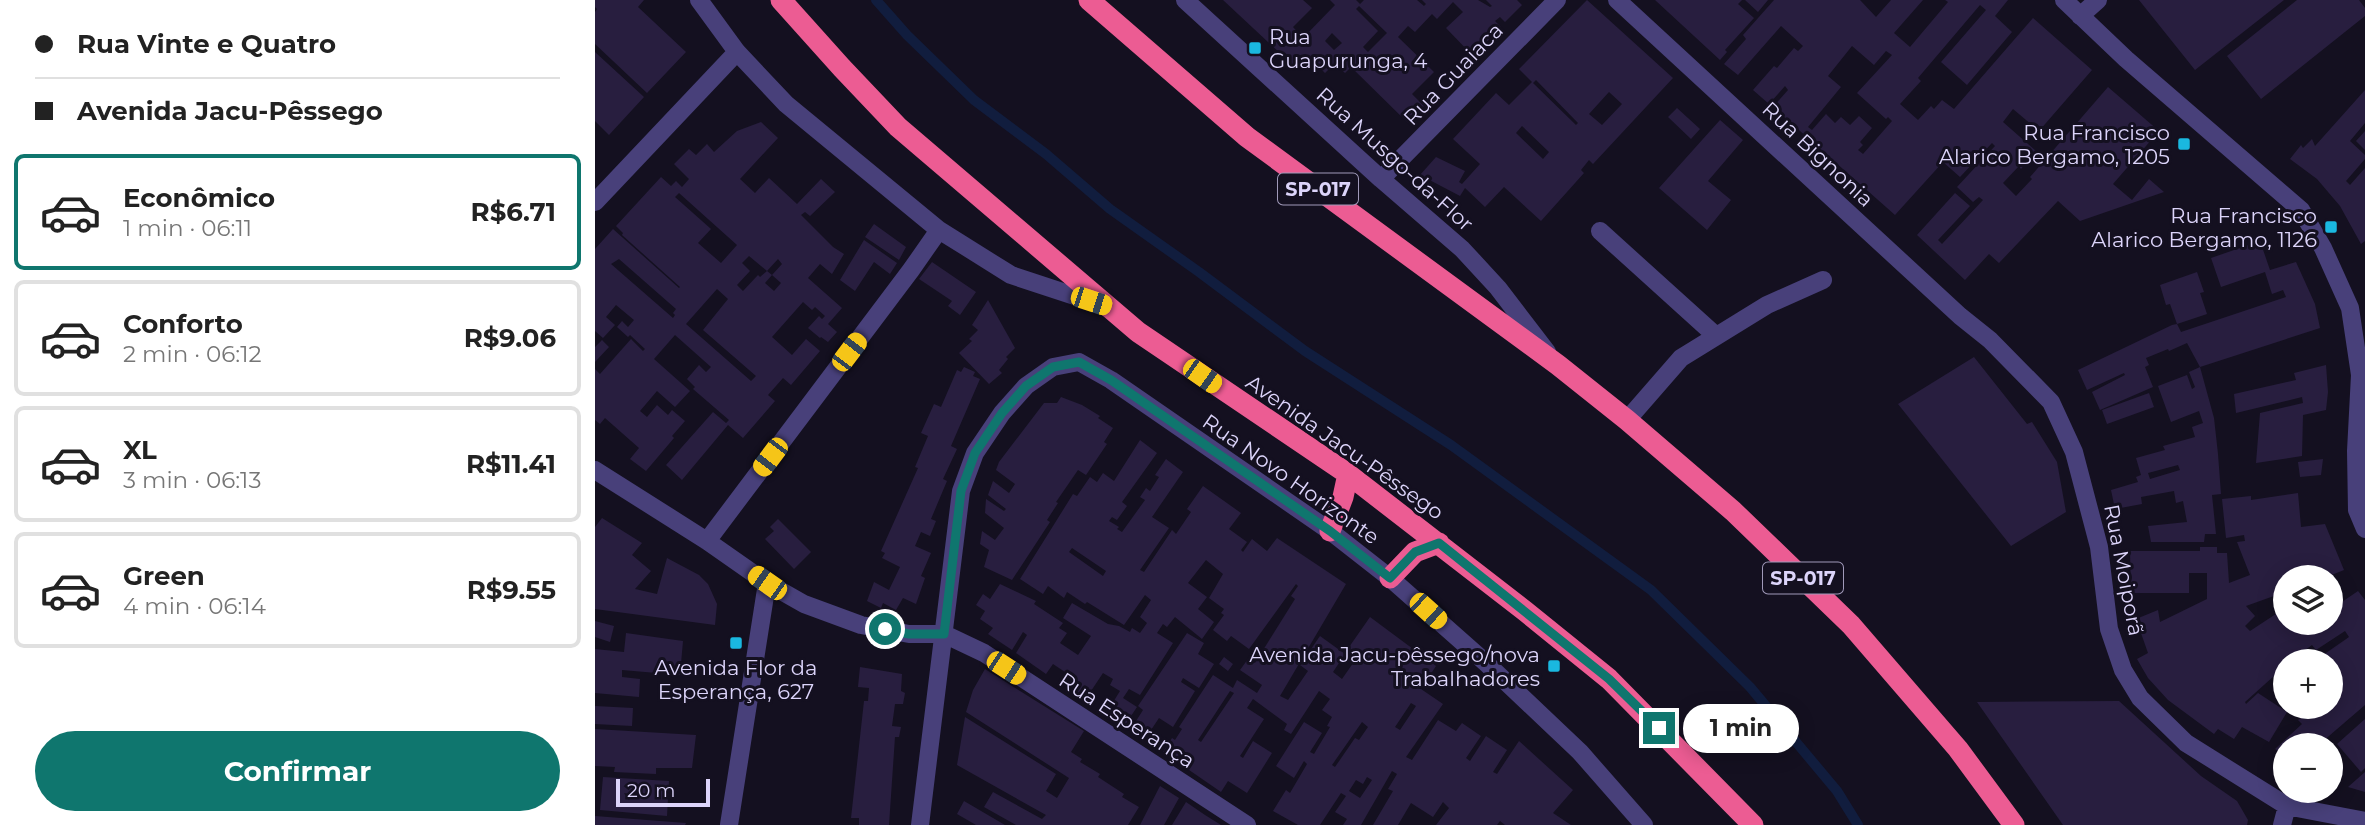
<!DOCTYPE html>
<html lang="pt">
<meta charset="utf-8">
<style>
body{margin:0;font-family:Montserrat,sans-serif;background:#f2f2f2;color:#222;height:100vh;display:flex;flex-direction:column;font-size:26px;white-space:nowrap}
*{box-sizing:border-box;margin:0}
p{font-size:23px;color:#767676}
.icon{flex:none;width:38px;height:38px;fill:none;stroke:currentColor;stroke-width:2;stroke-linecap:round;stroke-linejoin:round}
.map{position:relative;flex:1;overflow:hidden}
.details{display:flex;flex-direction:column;background:#fff;width:595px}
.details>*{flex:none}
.guide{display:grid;align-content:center;height:154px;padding:0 35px;background:#fff}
.tools{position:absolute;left:1678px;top:565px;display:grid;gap:14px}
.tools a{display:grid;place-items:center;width:70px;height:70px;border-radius:50%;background:#fff;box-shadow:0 4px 18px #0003;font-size:35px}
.scale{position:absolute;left:21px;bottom:18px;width:94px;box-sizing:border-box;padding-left:7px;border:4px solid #dcd4fa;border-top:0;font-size:19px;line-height:24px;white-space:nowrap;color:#dcd4fa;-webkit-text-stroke:5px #141020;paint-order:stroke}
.end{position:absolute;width:32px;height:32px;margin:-16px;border:9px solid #0f766e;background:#fff;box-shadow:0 0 0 4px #fff}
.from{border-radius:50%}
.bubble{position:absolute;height:49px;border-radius:24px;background:#fff;box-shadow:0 4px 18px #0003;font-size:23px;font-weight:700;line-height:49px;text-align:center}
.car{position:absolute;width:21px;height:42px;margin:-21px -10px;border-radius:9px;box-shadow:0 0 5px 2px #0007;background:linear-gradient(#f5c518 24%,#345 0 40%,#f5c518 0 76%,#345 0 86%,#f5c518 0)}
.guide b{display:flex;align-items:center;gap:24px;height:66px;font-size:26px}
.guide b+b{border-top:2px solid #e0e0e0}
.guide i{width:18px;height:18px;background:#222}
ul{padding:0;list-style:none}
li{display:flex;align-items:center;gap:21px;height:116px;margin:0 14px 10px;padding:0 21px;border:4px solid #e0e0e0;border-radius:10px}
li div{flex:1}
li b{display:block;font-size:26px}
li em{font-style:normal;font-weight:700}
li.selected{border-color:#0f766e}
li>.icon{width:63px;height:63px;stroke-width:1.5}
.primary-button{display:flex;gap:14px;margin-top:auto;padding:14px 35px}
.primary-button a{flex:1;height:80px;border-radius:42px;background:#0f766e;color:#fff;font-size:28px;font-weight:700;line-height:80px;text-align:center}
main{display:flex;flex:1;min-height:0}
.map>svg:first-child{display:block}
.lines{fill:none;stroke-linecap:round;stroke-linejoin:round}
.stream{stroke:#111d3e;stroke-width:10}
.building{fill:#281e3f;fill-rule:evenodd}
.minor{stroke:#48407a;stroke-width:18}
.highway{stroke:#ec5c93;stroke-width:21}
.route{stroke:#0f766e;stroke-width:9}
.poi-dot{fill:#1ab8e0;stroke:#141020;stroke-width:2.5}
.labels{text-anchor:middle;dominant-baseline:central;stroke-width:6;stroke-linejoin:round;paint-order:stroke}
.shield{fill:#141020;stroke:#a099b9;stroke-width:2}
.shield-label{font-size:19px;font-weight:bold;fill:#dcd4fa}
.poi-label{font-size:21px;fill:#dcd4fa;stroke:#141020;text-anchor:end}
.street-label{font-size:21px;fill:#dcd4fa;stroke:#141020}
</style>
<main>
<section class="details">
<div class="guide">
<b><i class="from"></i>Rua Vinte e Quatro</b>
<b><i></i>Avenida Jacu-Pêssego</b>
</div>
<ul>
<li class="selected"><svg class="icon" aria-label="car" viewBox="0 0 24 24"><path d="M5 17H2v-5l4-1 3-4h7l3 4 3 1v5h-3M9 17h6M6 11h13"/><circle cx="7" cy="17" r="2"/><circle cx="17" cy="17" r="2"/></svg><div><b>Econômico</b><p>1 min · 06:11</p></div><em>R$6.71</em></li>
<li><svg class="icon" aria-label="car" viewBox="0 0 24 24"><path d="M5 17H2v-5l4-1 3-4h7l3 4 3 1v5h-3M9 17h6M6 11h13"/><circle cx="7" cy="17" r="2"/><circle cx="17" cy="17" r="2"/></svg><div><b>Conforto</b><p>2 min · 06:12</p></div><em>R$9.06</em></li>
<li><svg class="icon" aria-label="car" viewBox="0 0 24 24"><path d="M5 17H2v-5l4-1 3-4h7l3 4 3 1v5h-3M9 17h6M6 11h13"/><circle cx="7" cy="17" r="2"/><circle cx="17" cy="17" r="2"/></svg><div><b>XL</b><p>3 min · 06:13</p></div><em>R$11.41</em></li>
<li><svg class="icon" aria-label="car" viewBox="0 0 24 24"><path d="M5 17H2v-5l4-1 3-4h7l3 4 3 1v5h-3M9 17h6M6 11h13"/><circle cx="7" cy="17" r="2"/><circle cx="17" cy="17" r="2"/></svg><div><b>Green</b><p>4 min · 06:14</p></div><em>R$9.55</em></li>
</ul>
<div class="primary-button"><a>Confirmar</a></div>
</section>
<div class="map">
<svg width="1770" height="825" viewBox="0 0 1770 825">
<rect width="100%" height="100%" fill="#141020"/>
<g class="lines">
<path class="stream" d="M281 0 312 35 379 100 451 154 515 209 604 272 710 351 856 445 1056 590 1155 687 1242 791 1263 825"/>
</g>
<path class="building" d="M0 0H49L43 7 91 52 52 93 0 44V12L2 9 0 7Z
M628 0H708L717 8 698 27 708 38 740 5 735 0H761L765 4 764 5 769 0H822L829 6 831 4 827 0H883L895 7 897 6 891 0H922L927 5 910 22 905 17 900 21 906 27 878 56 851 28 868 12 858 2 842 19 837 14 820 32 813 26 803 37 839 72 817 94 829 106 813 123 756 67 750 73 740 63 730 73 714 57 702 69ZM764 6 792 33 773 52 768 47 783 31 761 9ZM737 33 747 43 739 50 730 41Z
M992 0 1078 78 998 164 994 160 986 170 989 173 946 221 909 187 890 207 870 188 865 196 825 175 841 157 870 171 864 182 867 184 885 164 858 139 901 93 914 105 937 82 924 69ZM941 80 983 123 981 125 938 83ZM1014 92 1027 104 1007 125 994 114ZM927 126 954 152 948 159 921 133Z
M1060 0H1147L1143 4 1159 18 1130 50 1132 52 1125 60Z
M1150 0H1173L1163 12Z
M1179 0H1265L1281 17 1296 0H1328L1299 33 1315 47 1353 2 1350 0H1413L1400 16 1417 32 1372 85 1346 62 1391 10 1385 5 1323 78 1326 81 1305 104 1323 120 1336 106 1339 109 1347 100 1359 109 1438 18 1497 70 1444 131 1418 109 1408 122 1441 151 1426 169 1424 166 1408 183 1421 196 1437 179 1435 177 1513 87 1564 131 1518 184 1537 200 1554 179 1569 192 1485 221 1463 201 1404 263 1394 254 1370 280 1322 235 1360 193 1375 206 1343 240 1347 244 1388 200 1384 197 1378 202 1362 187 1400 146 1397 143 1365 177 1348 162 1300 215 1178 107 1193 90 1190 86 1174 104 1158 90 1179 66 1182 68 1199 48 1203 51 1208 46 1186 26 1143 75 1129 64 1151 39 1148 35ZM1257 46 1279 65 1291 51 1297 55 1262 93 1291 119 1293 117 1297 121 1268 154 1263 150 1268 145 1265 142 1277 128 1264 116 1255 125 1246 117 1240 123 1231 114 1217 130 1213 127 1246 87 1233 76Z
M1544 0H1689L1600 70Z
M1702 0H1764L1770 8V16L1666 99 1632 56Z
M0 52 49 97 14 135 0 121Z
M1770 90V123L1755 141 1770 155V159L1751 181 1755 185 1770 168V241L1766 244 1745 206 1722 179 1695 159 1706 145 1708 148 1717 139 1720 146Z
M1082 108 1105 129 1096 139 1073 117Z
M1125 120 1148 140 1113 181 1136 200 1112 230 1064 188Z
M166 122 183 138 145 179 160 193 174 178 202 204 226 179 240 192 215 216 210 212 206 215 238 247 249 254 237 274 225 264 213 278 247 308 233 324 242 332 233 342 226 337 225 338 213 328 224 316 227 319 230 316 220 307 217 310 208 302 177 337 197 355 211 339 225 351 196 385 188 378 173 395 180 401 148 438 133 425 87 480 71 465 118 412 131 423 134 420 98 389 100 387 92 379 104 365 111 372 116 367 80 335 59 359 95 391 80 407 62 391 45 411 52 417 62 405 73 415 77 410 90 421 77 436 79 438 51 471 35 459 44 448 10 418 5 424 0 420V369L5 374 36 339 48 351 50 349 35 335 33 337 22 327 27 321 33 327 39 320 21 305 11 317 20 325 8 338 0 331V249L18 229 84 288 85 287 27 235 28 233 21 226 66 177 76 186 81 181 87 187 94 179 79 164 94 149 101 155 112 144 119 152 142 131ZM84 193 142 245 126 263 103 243 116 229 80 197ZM154 256 172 271 183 259 187 264 177 275 186 283 179 291 170 283 177 275 172 271 165 277 163 275 148 291 142 285 155 271 147 263ZM24 259 81 309 78 313 80 315 78 318 16 264ZM122 289 133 299 108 330 161 376 156 381 91 324Z
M1770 131V150L1761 141Z
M279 224 311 247 304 260 270 237Z
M269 240 302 263 295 274 279 262 260 291 245 280Z
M1665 241 1675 270 1701 262 1720 304 1725 328 1605 367 1619 418 1623 454 1626 494 1617 495 1621 534H1610L1609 542H1556L1553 526 1592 522 1588 501 1581 503 1579 491 1546 497 1547 504 1520 509 1516 490 1543 482 1541 477 1546 475 1541 458 1570 450 1568 446 1600 437 1597 427 1608 423 1604 411 1576 422 1563 386 1592 375 1597 389 1600 387 1594 372 1605 367 1592 343 1574 351 1573 349 1551 358 1554 365 1550 367 1558 387 1505 410 1497 392 1530 375 1529 373 1492 390 1483 370 1577 325 1582 324 1586 332 1691 297 1688 290 1677 294 1670 272 1626 287 1616 258ZM1583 465 1585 470 1555 479 1553 473Z
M337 262 381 292 365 315 353 306 357 301 324 279Z
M1602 272 1609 292 1605 293 1612 314 1582 324 1575 304 1571 305 1565 285Z
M393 300 420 348 411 357 413 359 404 370 407 373 394 384 364 353 377 341 374 339 383 330 377 325Z
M7 340 14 347 0 362V347Z
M1379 357 1432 424 1437 422 1462 462 1471 512 1416 546 1303 404Z
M1731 365 1733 392 1731 410 1708 415 1707 456 1661 463 1665 413 1708 403 1707 397 1641 413 1639 394 1701 380 1699 373Z
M369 367 380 372 378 376 385 379 356 446 362 449 348 479 352 481 336 519 341 521 335 536 326 532 320 546 336 553 326 576 330 578 321 604 308 598 301 610 288 603 286 608 272 601 279 582 294 590 305 567 287 558 290 553 286 551 323 468 320 467 333 436 326 433 339 404 346 407 362 370 366 372Z
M1554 393 1559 407 1512 424 1507 410Z
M466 397 487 405 505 416 503 418 518 428 509 442 512 444 491 475 483 470 461 502 463 503 452 520 455 522 417 580 389 567 394 550 385 544 387 531 400 540 409 528 390 513 391 499 409 511 411 509 393 495 398 481 414 493 420 484 401 470 404 462 449 403H462Z
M545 440 562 453 527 502 532 506 522 520 517 517 514 521 524 527 522 529 527 532 550 500 545 497 551 488 555 491 564 477 560 475 571 459 588 472 557 517 574 528 545 570 549 572 577 530 581 534 596 512 592 509 608 486 646 513 634 529 652 542 646 550 648 552 657 539 672 551 682 538 751 584 685 696 693 700 713 671 705 665 725 636 750 654 738 672 747 679 763 656 752 650 775 617 841 666 826 689 848 704 811 757 817 760 843 720 861 731 867 723 886 736 871 758 875 761 891 736 912 750 898 772 902 774 924 741 978 790 958 813 976 825H910L905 821 902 825H841L854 808 848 802 838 817 816 803 803 825H778L798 791 793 789 802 774 797 771 766 825H748L752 819 740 812 751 796 746 793 725 825H703L678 811 691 790 695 793 712 764 709 761 699 778 681 766 709 722 727 733 715 752 719 754 735 727 732 726 737 717 727 710 735 699 724 691 696 734 689 730 692 724 658 699 652 708 669 719 645 756 648 758 658 741 677 753 652 793 633 781 626 792 568 752 577 738 580 740 587 729 584 727 618 675 638 688 642 680 662 693 667 685 645 670 653 659 660 663 700 599 696 596 703 586 701 584 654 649 636 636 632 641 618 630 629 615 626 613 629 609 614 598 628 574 611 560 593 583 612 597 603 609 619 622 607 639 580 617 572 627 568 624 562 633 578 643 545 695 534 689 528 698 542 707 530 725 512 712 525 691 515 685 518 679 508 673 490 700 472 688 479 678 458 664 451 674 421 653 432 635 428 632 417 650 393 634 398 628 385 619 390 611 381 605 388 594 395 599 405 584 441 601 439 604 468 623 464 628 472 633 465 643 483 655 496 636 468 618 477 603 513 624 524 626 535 632 537 628 545 633 552 623 545 617 556 600 550 595 529 625 492 602 490 604 472 592 469 598 453 586 448 594 425 579 478 494 482 496 495 477 502 482 508 473 519 481ZM477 548 511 571 508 576 474 552ZM635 691 639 693 606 742 603 740ZM816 703 821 706 805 730 800 727ZM767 722 773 727 764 740 760 738 740 767 737 765ZM772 777 777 780 765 798 754 791 761 780 768 784Z
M1728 459 1726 475 1705 477 1703 462Z
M1703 493 1706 527 1730 524 1749 570 1729 578H1690V592L1651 606 1660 616 1650 626 1655 631 1690 608V623H1736V591L1744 604 1763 591 1770 600V705L1727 742 1724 739 1717 746H1690V755L1680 749 1707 724 1703 720 1710 714 1702 707H1736V662H1718L1754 637 1750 631 1721 650 1717 645 1699 658 1702 662H1690V669L1689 667 1650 702 1651 704 1663 693 1692 712 1674 742 1647 727 1639 739 1623 729 1619 734 1573 700 1553 678 1542 659 1553 653 1541 619 1563 610 1565 622 1612 599V573H1594V593H1536L1535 551H1605V547H1622V553H1632L1634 583 1655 575 1642 542 1650 541 1649 535 1631 538 1627 499 1656 496V500Z
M7 518 47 543 37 555 56 571 40 589 62 594 72 558 104 575 113 584 122 604 120 625 0 609V527Z
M183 519 216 552 199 569 170 539 179 531 175 527Z
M0 621 19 626 15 642 0 637Z
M31 633 88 641 85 675 27 670V677L45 679 44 697 0 693V649L29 652Z
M592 633 609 643 603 654 619 664 604 688 588 678 586 682 600 691 578 727 564 718 550 739 536 729 548 710 543 706Z
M629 657 638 664 633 671 624 664Z
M265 667 307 674 306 691 310 693 308 704H300L297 726 306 727 304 737H300L294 825H264V818H256L269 701H273L274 688 263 687Z
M390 669 489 731 476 752 487 759 485 762 505 774 503 777 529 794 527 797 544 807 533 825H421L389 807 398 792 447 819 451 815 362 765 370 717 461 774 451 791 462 798 474 778 371 712 378 690Z
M1524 701 1606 776 1642 801 1653 820 1652 825H1468L1382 702Z
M0 706 38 708 37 726 0 724Z
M1770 719V768L1766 772 1742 744Z
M0 729 101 735 97 768H61V774L19 772 20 767 0 766Z
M1770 772V792L1753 787Z
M8 777 74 781 72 816 5 810Z
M565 786 584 798 569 825H545Z
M369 801 410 825H381L362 814Z
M591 802 610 815 626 825H577Z
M0 816 91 823 90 825H0Z"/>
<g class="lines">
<path class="minor" d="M104 0 142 52 191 104 344 230 416 275 510 306
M590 0 786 179 867 249 903 288 952 352
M1022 0 1365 316 1395 340 1456 402 1479 452 1504 547 1514 629 1528 670 1545 698 1591 743 1692 806 1770 821
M1469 0 1531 59 1706 210 1728 248 1755 308 1765 375 1761 451 1762 510 1770 529
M1485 16 1503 0
M786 179 962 0
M0 202 142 52
M1005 231 1120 335
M1032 420 1086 358 1172 305 1228 280
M0 470 112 541 172 583 209 604 266 625 314 634H349L389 653 652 825
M112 541 316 270 344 230
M134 825 172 583
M325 825 366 491 380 453 407 413 431 386 458 367 484 362 516 380 735 531 795 578 890 662 985 752 1049 825
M1687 825 1692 806"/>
<path class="highway" d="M186 0 247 68 303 127 543 332 753 474 930 611 1014 679 1158 825
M494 0 652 137 963 365 1032 420 1138 511 1256 625 1363 749 1419 825
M735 531 748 497 753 474
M795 578 820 552 844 543"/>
</g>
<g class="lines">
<path class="route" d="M290 629 314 634H349L366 491 380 453 407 413 431 386 458 367 484 362 516 380 735 531 795 578 820 552 844 543 1014 679 1064 728"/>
</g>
<g class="poi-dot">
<rect x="653" y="41" width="14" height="14" rx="3.5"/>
<rect x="1582" y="137" width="14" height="14" rx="3.5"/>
<rect x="1729" y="220" width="14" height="14" rx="3.5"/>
<rect x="134" y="636" width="14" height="14" rx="3.5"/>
<rect x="952" y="659" width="14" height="14" rx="3.5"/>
</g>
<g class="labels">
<g class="shield">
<rect x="683" y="173.5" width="80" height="31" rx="5"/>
<rect x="1168" y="562.5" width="80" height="31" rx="5"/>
</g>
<g class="shield-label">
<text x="723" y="189">SP-017</text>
<text x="1208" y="578">SP-017</text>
</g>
<g class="poi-label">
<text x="674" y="36" text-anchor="start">Rua<tspan x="674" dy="24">Guapurunga, 4</tspan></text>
<text x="1575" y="132">Rua Francisco<tspan x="1575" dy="24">Alarico Bergamo, 1205</tspan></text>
<text x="1722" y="215">Rua Francisco<tspan x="1722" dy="24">Alarico Bergamo, 1126</tspan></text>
<text x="945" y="654">Avenida Jacu-pêssego/nova<tspan x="945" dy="24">Trabalhadores</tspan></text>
<text x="141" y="667" text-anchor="middle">Avenida Flor da<tspan x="141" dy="24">Esperança, 627</tspan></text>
</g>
<g class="street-label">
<text transform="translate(858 74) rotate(-46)">Rua Guaiaca</text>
<text transform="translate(1223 154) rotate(43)">Rua Bignonia</text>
<text transform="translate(800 159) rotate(42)">Rua Musgo-da-Flor</text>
<text transform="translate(750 447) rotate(35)">Avenida Jacu-Pêssego</text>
<text transform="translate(696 479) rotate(35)">Rua Novo Horizonte</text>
<text transform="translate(1529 570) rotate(79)">Rua Moiporã</text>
<text transform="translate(532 720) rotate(33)">Rua Esperança</text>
</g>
</g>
</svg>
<div class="tools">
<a><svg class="icon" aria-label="layers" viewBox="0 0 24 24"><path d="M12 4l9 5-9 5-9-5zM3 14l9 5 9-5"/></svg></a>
<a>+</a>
<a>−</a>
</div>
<div class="scale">20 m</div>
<i class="end from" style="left:290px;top:629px"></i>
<i class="end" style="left:1064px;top:728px"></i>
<div class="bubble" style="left:1088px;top:704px;width:116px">1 min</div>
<i class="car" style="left:496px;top:301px;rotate:108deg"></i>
<i class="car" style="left:254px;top:352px;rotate:37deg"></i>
<i class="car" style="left:607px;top:376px;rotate:125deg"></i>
<i class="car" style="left:175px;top:457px;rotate:217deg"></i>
<i class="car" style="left:172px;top:583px;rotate:305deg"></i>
<i class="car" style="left:833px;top:611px;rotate:132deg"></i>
<i class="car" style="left:411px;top:668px;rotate:123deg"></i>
</div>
</main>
